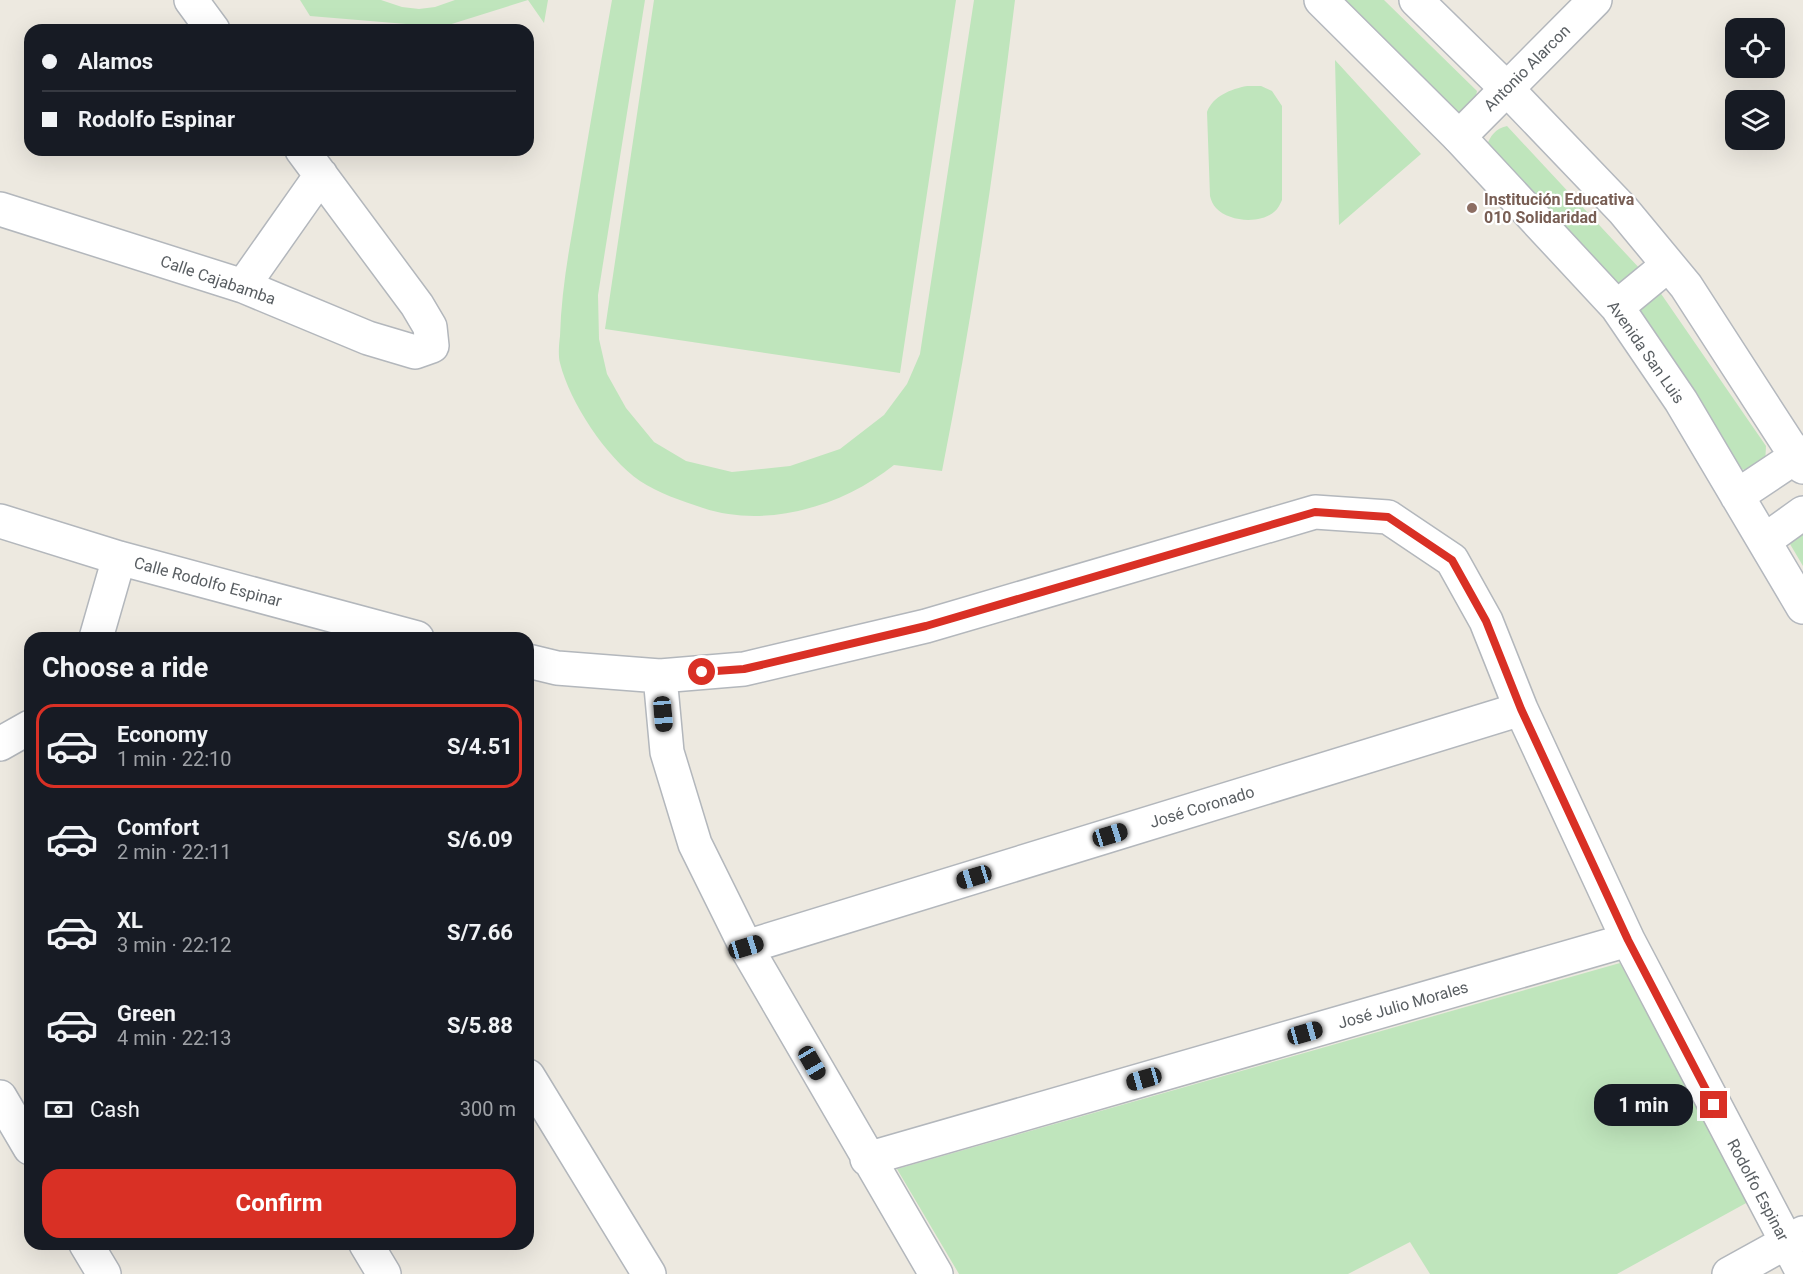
<!DOCTYPE html>
<meta charset="utf-8">
<style>
body{margin:0;font-family:Roboto,sans-serif;background:#20242c;color:#f1f3f6;height:100vh;display:flex;flex-direction:column;font-size:22px;white-space:nowrap}
*{box-sizing:border-box;margin:0}
p{font-size:20px;color:#9ea1a6}
.icon{flex:none;width:33px;height:33px;fill:none;stroke:currentColor;stroke-width:2;stroke-linecap:round;stroke-linejoin:round}
.map{position:relative;flex:1;overflow:hidden}
.panel{position:absolute;left:24px;top:632px;width:510px;height:618px;display:flex;flex-direction:column;background:#171b24;border-radius:18px;box-shadow:0 6px 24px #0002}
.panel>*{flex:none}
.banner{position:absolute;left:24px;top:24px;width:510px;height:132px;border-radius:18px;box-shadow:0 6px 24px #0002;display:grid;align-content:center;height:132px;padding:0 18px;background:#171b24}
.buttons{position:absolute;left:1725px;top:18px;display:grid;gap:12px}
.buttons a{display:grid;place-items:center;width:60px;height:60px;border-radius:12px;background:#171b24;box-shadow:0 6px 24px #0002;font-size:30px}
.end{position:absolute;width:27px;height:27px;margin:-14px;border:8px solid #d93025;background:#fff;box-shadow:0 0 0 3px #fff}
.from{border-radius:50%}
.bubble{position:absolute;height:42px;border-radius:18px;background:#171b24;box-shadow:0 6px 24px #0002;font-size:20px;font-weight:700;line-height:42px;text-align:center}
.car{position:absolute;width:18px;height:36px;margin:-18px -9px;border-radius:8px;box-shadow:0 0 4px 2px #0007;background:linear-gradient(#222 24%,#8ab4d8 0 40%,#222 0 76%,#8ab4d8 0 86%,#222 0)}
.banner b{display:flex;align-items:center;gap:21px;height:57px;font-size:22px}
.banner b+b{border-top:2px solid #363941}
.banner i{width:15px;height:15px;background:#f1f3f6}
ul{padding:0;list-style:none}
li{display:flex;align-items:center;gap:18px;height:84px;margin:0 12px 9px;padding:0 6px;border:3px solid transparent;border-radius:18px}
li div{flex:1}
li b{display:block;font-size:22px}
li em{font-style:normal;font-weight:700}
li.on{border-color:#d93025}
li>.icon{width:54px;height:54px;stroke-width:1.5}
h2{padding:0 18px;font-size:27px;line-height:72px}
.pay{display:flex;align-items:center;gap:15px;height:66px;padding:0 18px;font-size:22px}
.pay p{margin-inline-start:auto}
.action{display:flex;gap:12px;margin-top:auto;padding:12px 18px}
.action a{flex:1;height:69px;border-radius:18px;background:#d93025;color:#fff;font-size:24px;font-weight:700;line-height:69px;text-align:center}
.map>svg:first-child{display:block}
.green{fill:#bfe5bc}
.lines{fill:none;stroke-linecap:round;stroke-linejoin:round}
.street-casing{stroke:#b3b7bc;stroke-width:36}
.secondary-casing{stroke:#b4b8be;stroke-width:36}
.street{stroke:#fff;stroke-width:33}
.secondary{stroke:#fff;stroke-width:33}
.route{stroke:#d93025;stroke-width:8}
.education-dot{fill:#8d6e63;stroke:#fff;stroke-width:2}
.labels{text-anchor:middle;dominant-baseline:central;stroke-width:4.5;stroke-linejoin:round;paint-order:stroke}
.street-label{font-size:16px;fill:#595e62;stroke:#fff}
.education-label{font-size:16px;font-weight:bold;fill:#785e54;stroke:#fff;text-anchor:start}
</style>
<div class="map">
<svg width="1803" height="1274" viewBox="0 0 1803 1274">
<rect width="100%" height="100%" fill="#ede9e0"/>
<path class="green" d="M300 0H381L402 7 419 9 435 7 455 0H548L544 23 528 0 442 27 310 16Z
M612 0H645L598 295 599 339 607 374 626 408 654 442 686 461 732 472 790 466 840 449 884 415 907 384 920 354 974 0H1015C996 158 973 315 942 471L894 465C843 506 767 529 703 508 682 501 658 493 640 481 606 457 570 403 560 363 558 355 559 344 560 336 561 301 566 267 572 233 585 155 598 77 612 0Z
M654 0H956L900 373 605 329Z
M1338 0H1384L1477 91C1475 105 1467 110 1454 114Z
M1335 60 1421 154 1339 225Z
M1247 86H1261L1272 91 1282 106V200C1280 204 1278 209 1274 212 1260 224 1229 222 1216 208 1213 205 1211 200 1210 196L1207 112C1213 96 1231 89 1247 86Z
M1507 126 1655 285 1766 446 1765 465 1752 471 1739 469 1486 147C1491 135 1495 129 1507 126Z
M1803 534V566L1790 544 1795 535Z
M1620 963 1748 1202 1617 1274H1430L1410 1242 1348 1274H959L897 1169Z"/>
<g class="lines">
<defs>
<path id="street" d="M191 0 213 30
M1459 137 1595 0
M0 209 243 286 368 338 415 352 432 346 430 327 417 305 302 150
M243 286 321 175
M0 521 119 558 417 638
M96 638 119 558
M528 661 557 668 660 676 744 669 926 626 1315 512 1388 517 1452 560 1486 621 1521 709 1628 940 1803 1273
M660 676 667 752 695 844 746 947 936 1274
M0 744 30 727
M746 947 1521 709
M528 1076 649 1274
M0 1097 30 1148
M867 1159 1628 940
M86 1244 104 1274
M366 1244 384 1274
M1729 1274 1803 1233"/>
<path id="secondary" d="M1321 0 1459 137 1617 307 1681 401 1803 607
M1416 0 1506 88 1623 210 1686 286 1803 467
M1617 307 1668 265
M1737 496 1803 452
M1764 541 1803 513"/>
</defs>
<use href="#street" class="street-casing"/>
<use href="#secondary" class="secondary-casing"/>
<use href="#street" class="street"/>
<use href="#secondary" class="secondary"/>
</g>
<g class="lines">
<path class="route" d="M702 672 744 669 926 626 1315 512 1388 517 1452 560 1486 621 1521 709 1628 940 1714 1105"/>
</g>
<circle class="education-dot" cx="1472" cy="208" r="6"/>
<g class="labels">
<g class="street-label">
<text transform="translate(1527 68) rotate(-45)">Antonio Alarcon</text>
<text transform="translate(218 280) rotate(19)">Calle Cajabamba</text>
<text transform="translate(1646 352) rotate(55)">Avenida San Luis</text>
<text transform="translate(208 582) rotate(15)">Calle Rodolfo Espinar</text>
<text transform="translate(1202 807) rotate(-17)">José Coronado</text>
<text transform="translate(1403 1005) rotate(-16)">José Julio Morales</text>
<text transform="translate(1758 1190) rotate(62)">Rodolfo Espinar</text>
</g>
<g class="education-label">
<text x="1484" y="199">Institución Educativa<tspan x="1484" dy="18">010 Solidaridad</tspan></text>
</g>
</g>
</svg>
<div class="buttons">
<a><svg class="icon" aria-label="locate" viewBox="0 0 24 24"><circle cx="12" cy="12" r="6"/><path d="M12 2v4M12 18v4M2 12h4M18 12h4"/></svg></a>
<a><svg class="icon" aria-label="layers" viewBox="0 0 24 24"><path d="M12 4l9 5-9 5-9-5zM3 14l9 5 9-5"/></svg></a>
</div>
<i class="end from" style="left:702px;top:672px"></i>
<i class="end" style="left:1714px;top:1105px"></i>
<div class="bubble" style="left:1594px;top:1084px;width:99px">1 min</div>
<i class="car" style="left:663px;top:714px;rotate:175deg"></i>
<i class="car" style="left:1110px;top:835px;rotate:73deg"></i>
<i class="car" style="left:974px;top:877px;rotate:253deg"></i>
<i class="car" style="left:746px;top:947px;rotate:73deg"></i>
<i class="car" style="left:1305px;top:1033px;rotate:74deg"></i>
<i class="car" style="left:812px;top:1063px;rotate:150deg"></i>
<i class="car" style="left:1144px;top:1079px;rotate:254deg"></i>
<div class="banner">
<b><i class="from"></i>Alamos</b>
<b><i></i>Rodolfo Espinar</b>
</div>
<section class="panel">
<h2>Choose a ride</h2>
<ul>
<li class="on"><svg class="icon" aria-label="car" viewBox="0 0 24 24"><path d="M5 17H2v-5l4-1 3-4h7l3 4 3 1v5h-3M9 17h6M6 11h13"/><circle cx="7" cy="17" r="2"/><circle cx="17" cy="17" r="2"/></svg><div><b>Economy</b><p>1 min · 22:10</p></div><em>S/4.51</em></li>
<li><svg class="icon" aria-label="car" viewBox="0 0 24 24"><path d="M5 17H2v-5l4-1 3-4h7l3 4 3 1v5h-3M9 17h6M6 11h13"/><circle cx="7" cy="17" r="2"/><circle cx="17" cy="17" r="2"/></svg><div><b>Comfort</b><p>2 min · 22:11</p></div><em>S/6.09</em></li>
<li><svg class="icon" aria-label="car" viewBox="0 0 24 24"><path d="M5 17H2v-5l4-1 3-4h7l3 4 3 1v5h-3M9 17h6M6 11h13"/><circle cx="7" cy="17" r="2"/><circle cx="17" cy="17" r="2"/></svg><div><b>XL</b><p>3 min · 22:12</p></div><em>S/7.66</em></li>
<li><svg class="icon" aria-label="car" viewBox="0 0 24 24"><path d="M5 17H2v-5l4-1 3-4h7l3 4 3 1v5h-3M9 17h6M6 11h13"/><circle cx="7" cy="17" r="2"/><circle cx="17" cy="17" r="2"/></svg><div><b>Green</b><p>4 min · 22:13</p></div><em>S/5.88</em></li>
</ul>
<div class="pay"><svg class="icon" aria-label="cash" viewBox="0 0 24 24"><path d="M3 7h18v10H3z"/><circle cx="12" cy="12" r="2"/></svg>Cash<p>300 m</p></div>
<div class="action"><a>Confirm</a></div>
</section>
</div>
